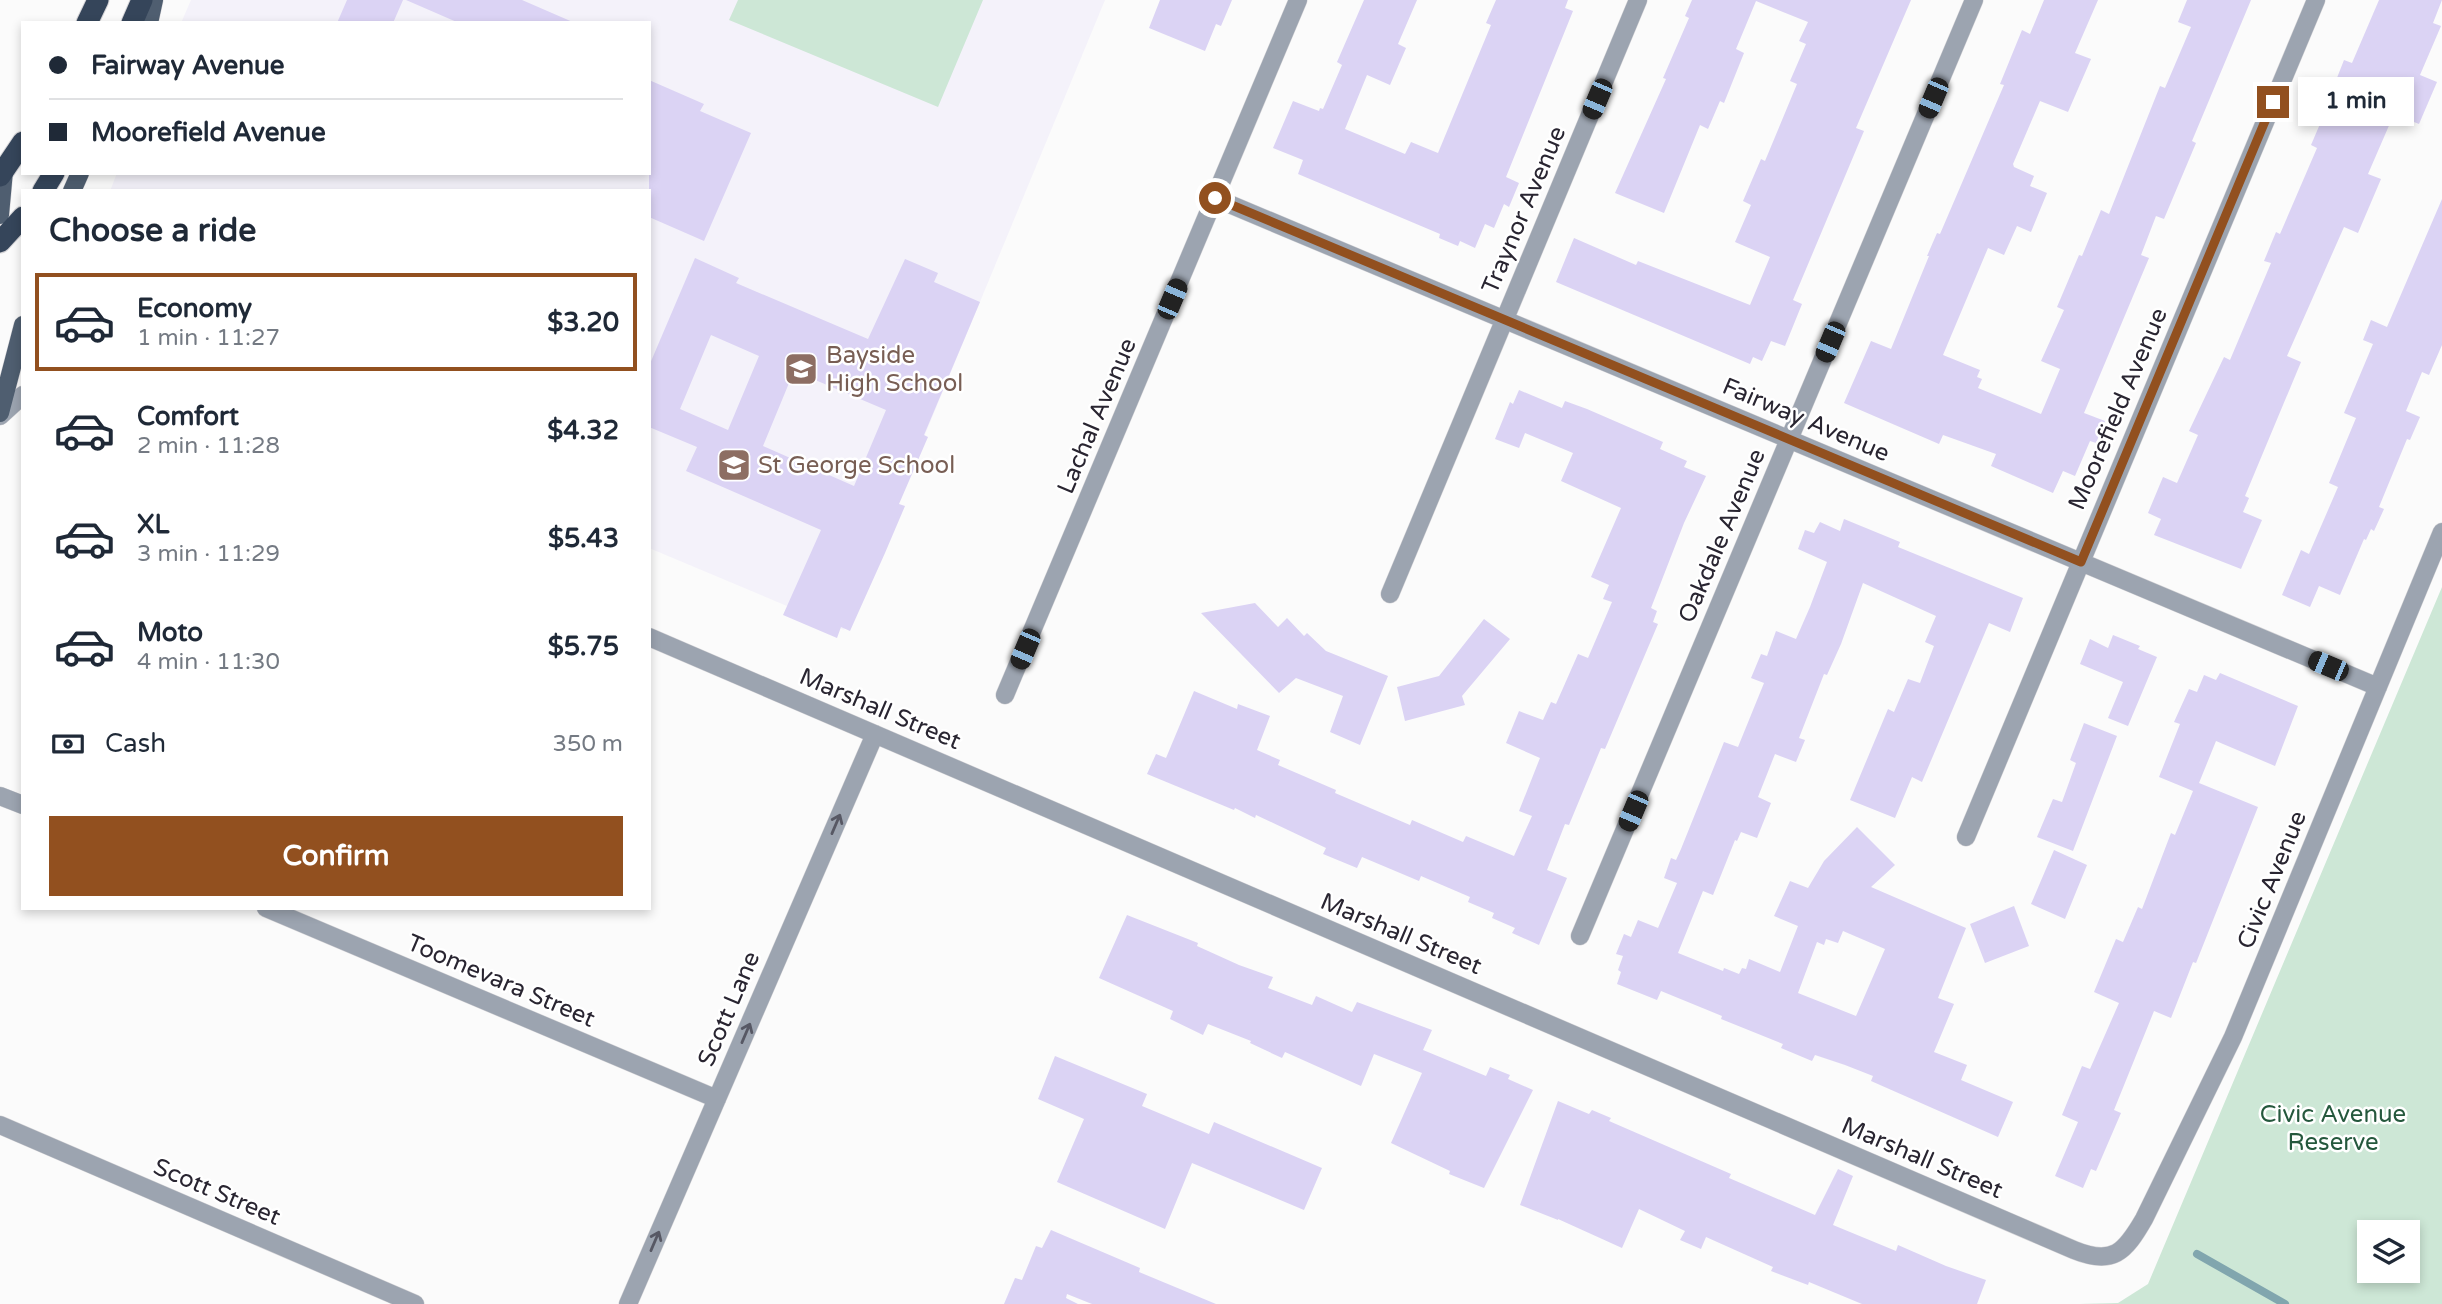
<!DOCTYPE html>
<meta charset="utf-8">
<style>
body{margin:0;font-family:"Varela Round",sans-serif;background:#f2f2f3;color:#1f2937;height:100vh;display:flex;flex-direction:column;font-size:26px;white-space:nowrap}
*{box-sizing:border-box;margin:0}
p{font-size:23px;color:#747a83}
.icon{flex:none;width:38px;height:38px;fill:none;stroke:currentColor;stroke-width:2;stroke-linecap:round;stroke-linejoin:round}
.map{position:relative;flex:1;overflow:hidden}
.details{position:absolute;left:21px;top:189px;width:630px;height:721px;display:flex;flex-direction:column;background:#fff;border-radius:0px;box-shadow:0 4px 10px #0003}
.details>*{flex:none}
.banner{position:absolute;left:21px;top:21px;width:630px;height:154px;border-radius:0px;box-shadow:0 4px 10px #0003;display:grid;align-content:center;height:154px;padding:0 28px;background:#fff}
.tools{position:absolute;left:2357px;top:1220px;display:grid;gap:14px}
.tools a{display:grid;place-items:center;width:63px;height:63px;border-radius:0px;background:#fff;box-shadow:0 4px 10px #0003;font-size:35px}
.end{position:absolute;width:32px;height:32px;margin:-16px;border:9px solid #92501f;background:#fff;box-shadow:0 0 0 4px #fff}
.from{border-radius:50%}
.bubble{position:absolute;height:49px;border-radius:0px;background:#fff;box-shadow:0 4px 10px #0003;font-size:23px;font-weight:700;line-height:49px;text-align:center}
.car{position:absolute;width:21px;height:42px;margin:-21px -10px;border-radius:9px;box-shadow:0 0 5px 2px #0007;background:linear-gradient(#222 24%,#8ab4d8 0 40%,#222 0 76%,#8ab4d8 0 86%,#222 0)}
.banner b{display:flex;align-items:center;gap:24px;height:66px;font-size:26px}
.banner b+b{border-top:2px solid #e0e1e3}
.banner i{width:18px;height:18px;background:#1f2937}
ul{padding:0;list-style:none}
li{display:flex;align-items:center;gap:21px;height:98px;margin:0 14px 10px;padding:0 14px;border:4px solid transparent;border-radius:0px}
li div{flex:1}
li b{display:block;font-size:26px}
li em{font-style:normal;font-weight:700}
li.on{border-color:#92501f}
li>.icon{width:63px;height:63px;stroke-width:1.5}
h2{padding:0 28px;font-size:32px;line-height:84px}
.pay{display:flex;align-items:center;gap:18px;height:77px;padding:0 28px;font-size:26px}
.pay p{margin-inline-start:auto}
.primary-button{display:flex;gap:14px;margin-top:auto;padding:14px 28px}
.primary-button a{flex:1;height:80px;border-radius:0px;background:#92501f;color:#fff;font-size:28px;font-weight:700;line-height:80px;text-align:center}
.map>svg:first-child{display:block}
.built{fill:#f4f2fa}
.green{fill:#cde7d6;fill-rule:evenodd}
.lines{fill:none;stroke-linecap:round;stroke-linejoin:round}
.stream{stroke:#81a6ae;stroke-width:8}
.building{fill:#dbd3f4;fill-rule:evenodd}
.minor-casing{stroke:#d5d4d7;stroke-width:19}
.major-casing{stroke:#d5d4d7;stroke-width:19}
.highway-casing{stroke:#d5d4d7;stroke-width:23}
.minor{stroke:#9ca4b0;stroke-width:18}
.major{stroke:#4f5e70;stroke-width:18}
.highway{stroke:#35455a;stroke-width:21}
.oneway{stroke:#575864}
.route{stroke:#92501f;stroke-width:9}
.labels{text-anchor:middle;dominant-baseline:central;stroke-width:5;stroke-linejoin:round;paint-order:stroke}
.street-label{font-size:24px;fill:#292531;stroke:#fff}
.education-label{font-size:24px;fill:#785e54;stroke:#fff;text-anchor:start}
.park-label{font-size:24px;fill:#25583d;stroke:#fff}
</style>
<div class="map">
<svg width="2442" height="1304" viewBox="0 0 2442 1304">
<rect width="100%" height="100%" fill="#fbfbfb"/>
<path class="built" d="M191 0H1105L844 630 649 548V191H110L117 173H649V23H181Z"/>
<path class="green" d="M738 0H983L938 107 729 20Z
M2442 587V1304H2079L2118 1303 2148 1284ZM2370 1232H2408V1270H2370Z"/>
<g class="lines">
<path class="stream" d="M2197 1254 2285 1304"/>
</g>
<path class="building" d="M347 0H403L393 23H337Z
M406 0H522L575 23H459Z
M1160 0H1232L1221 26 1216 24 1205 51 1149 28Z
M1364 0H1417L1398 44 1406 48 1390 85 1367 75 1345 129 1405 154 1411 142 1438 153 1491 25 1486 23 1496 0H1568L1565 8 1573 11 1506 177 1519 183 1509 207 1504 204 1494 228 1485 224 1475 248 1460 241 1458 246 1439 238 1440 234 1298 174 1303 160 1273 148 1293 101 1319 111 1320 108 1323 109 1342 65 1337 62Z
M1692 0H1911L1856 128 1864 131 1793 300 1802 304 1785 346 1771 341 1762 361 1753 357 1750 364 1556 282 1574 238 1636 265 1638 261 1750 305 1770 257 1735 242 1751 205 1743 201 1761 159 1765 161 1797 84 1790 81 1806 44 1799 41 1808 22 1756 1 1736 49 1744 53 1724 103 1720 101 1708 129 1700 125 1664 213 1615 193 1666 79 1663 78 1689 18 1685 16Z
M2044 0H2098L2075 53 2091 59 2068 112 2040 101 2013 164 2014 167 2034 176 2030 186 2047 193 2031 232 2017 226 2004 255 1988 248 1943 355 1980 370 1977 377 1982 379 1978 388 2041 414 2060 369 2041 361 2064 310 2057 307 2079 255 2082 256 2101 210 2109 214 2160 86 2165 88 2191 27 2178 22 2187 0H2251L2192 141 2196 143 2164 219 2156 216 2141 255 2149 258 2084 413 2105 421 2096 443 2090 441 2075 476 2063 471 2053 493 1991 466 1996 454 1943 435 1939 444 1844 403 1871 341 1891 349 1929 256H1927L1937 233 1940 234 2004 85 2000 84 2022 30 2030 34Z
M2379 0H2442L2433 23 2441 26 2420 75 2437 82 2419 124 2394 114 2368 174 2381 179 2358 233 2344 227 2287 356 2301 362 2245 496 2249 498 2243 512 2262 520 2241 569 2154 535 2161 519 2148 513 2163 477 2177 483 2198 435 2189 431 2224 357 2230 360 2271 263 2264 261 2276 232 2280 234 2317 148 2311 145 2335 89 2333 88 2344 60 2352 63Z
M649 80 704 104 700 111 751 133 704 241 649 217Z
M2442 199V345L2429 375 2422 372 2406 411 2420 417 2410 440 2407 439 2379 507 2384 509 2374 531 2371 529 2366 540 2364 539 2340 595 2319 586 2310 607 2282 595 2301 550 2309 554 2338 487 2329 483 2356 418 2344 413 2373 344 2363 340 2371 320 2387 327Z
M695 258 739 278 736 283 868 339 905 259 938 273 934 282 980 302 924 435 928 437 899 504 905 506 885 553 850 631 841 627 837 638 783 615 821 530 686 471 697 447 649 427V366ZM711 335 759 356 728 430 680 409ZM794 371 886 410 854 486 763 446Z
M1519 390 1562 408 1565 401 1587 409 1663 442 1660 449 1687 461 1684 467 1706 476 1684 523 1651 608 1657 611 1653 622 1658 624 1605 749 1601 748 1569 825 1565 824 1547 870 1567 878 1539 945 1512 933 1515 928 1492 918 1494 913 1468 902 1470 897 1421 876 1419 881 1362 857 1357 868 1323 854 1326 848 1256 815 1255 818 1235 808 1234 810 1147 774 1156 754 1166 758 1194 691 1237 709 1238 704 1270 716 1257 750 1280 760 1278 765 1336 790 1335 793 1410 825 1412 820 1463 842 1466 836 1514 856 1532 816 1519 811 1540 758 1506 743 1519 711 1543 720 1551 702 1556 704 1578 654 1588 658 1612 602 1603 599 1609 585 1591 577 1621 508 1561 481 1573 453 1525 433 1519 448 1495 439 1510 402 1513 404Z
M1844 519 1900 542 1898 547 2023 598 2010 632 1989 623 1922 782 1912 777 1895 818 1850 800 1888 709 1894 712 1908 679 1920 683 1934 646 1925 642 1936 616 1863 583 1841 644 1827 675 1824 674 1799 738 1805 740 1796 762 1775 754 1758 797 1771 803 1757 838 1741 832 1737 841 1735 840 1713 895 1703 891 1678 953 1723 971 1724 968 1739 974 1742 968 1746 969 1749 959 1780 972 1798 926 1774 916 1790 881 1808 888 1824 861 1857 827 1895 865 1871 887 1966 928 1938 998 1954 1004 1934 1052 1967 1065 1961 1080 2013 1102 1998 1137 1871 1081 1873 1076 1845 1065 1815 1055 1812 1061 1781 1048 1783 1044 1721 1019 1722 1016 1661 991 1657 1000 1617 984 1621 972 1618 970 1623 956 1616 954 1624 934 1631 937 1638 920 1658 928 1677 883 1664 878 1671 858 1676 860 1681 849 1724 742 1738 747 1764 683 1751 678 1761 654 1767 656 1776 631 1796 639 1810 607 1827 562 1798 549 1805 530 1814 533 1820 522 1840 531ZM1843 931 1885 949 1856 1016 1798 993 1817 942 1824 945 1826 939 1838 943Z
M1255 603 1278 627 1287 618 1304 636 1307 633 1326 651 1388 676 1360 745 1330 732 1343 696 1296 678 1279 693 1201 613Z
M1484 619 1510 639 1462 696 1465 705 1405 721 1397 687 1439 676Z
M2113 635 2140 646 2138 649 2157 657 2128 726 2108 718 2123 682 2080 664 2090 639 2108 648Z
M2220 673 2298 706 2275 766 2216 741 2199 783 2258 807 2196 963 2193 962 2171 1018 2154 1011 2114 1110 2121 1113 2096 1171 2091 1169 2083 1188 2055 1176 2078 1122 2062 1115 2082 1066 2090 1069 2119 1003 2094 992 2116 939 2123 942 2138 907 2142 909 2171 833 2175 835 2193 791 2159 777 2180 724 2174 722 2189 689 2197 692 2204 675 2216 680Z
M2084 723 2117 736 2073 851 2037 837 2053 799 2062 802 2076 763 2070 760Z
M2054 850 2087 865 2065 919 2031 904Z
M2014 906 2029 946 1985 963 1970 924Z
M1127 915 1198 943 1197 946 1239 965 1273 977 1268 988 1312 1005 1316 996 1352 1012 1357 1002 1432 1030 1423 1050 1486 1076 1490 1067 1510 1075 1508 1079 1533 1090 1484 1188 1449 1174 1450 1171 1391 1143 1422 1073 1374 1054 1361 1086 1285 1052 1282 1058 1250 1043 1251 1041 1208 1024 1203 1035 1170 1019 1173 1011 1099 978Z
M1055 1056 1147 1094 1142 1106 1209 1134 1214 1122 1322 1168 1304 1210 1192 1163 1165 1229 1057 1182 1084 1119 1038 1099Z
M1558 1101 1589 1114 1592 1110 1611 1118 1609 1121 1731 1174 1729 1178 1815 1215 1838 1169 1853 1176 1833 1225 1896 1251 1898 1245 1946 1266 1986 1280 1977 1304H1862L1809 1282 1808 1285 1771 1271 1773 1267 1706 1237 1701 1249 1680 1240 1685 1231 1639 1209 1622 1248 1558 1219V1220L1520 1205Z
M1051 1230 1140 1268 1139 1272 1216 1304H1092L1067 1294 1066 1298 1078 1304H1004L1015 1278 1022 1280 1036 1246 1042 1248Z"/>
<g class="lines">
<defs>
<path id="minor" d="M1215 198 2378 687
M0 416 23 395
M1390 594 1638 0
M649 637 2074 1250C2113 1266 2125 1252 2144 1219L2233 1037 2442 532
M1005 695 1298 0
M0 796 23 805
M1966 837 2316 0
M266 908 717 1099
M1580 936 1974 0
M0 1125 415 1304
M628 1304 875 734"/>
<path id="major" d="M149 23 154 0
M72 191 80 173
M0 215 4 171
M0 413 23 325"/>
<path id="highway" d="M87 23 98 0
M132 23 142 0
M0 176 23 142
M43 191 54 173
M0 242 23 217"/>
</defs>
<use href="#minor" class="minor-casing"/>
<use href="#major" class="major-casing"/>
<use href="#highway" class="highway-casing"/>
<use href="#minor" class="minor"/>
<use href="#major" class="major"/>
<use href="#highway" class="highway"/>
</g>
<defs><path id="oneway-shaft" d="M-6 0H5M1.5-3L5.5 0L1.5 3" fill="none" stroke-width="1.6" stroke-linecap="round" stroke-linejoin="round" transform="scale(1.75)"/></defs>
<g class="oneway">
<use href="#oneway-shaft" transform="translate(836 824) rotate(-67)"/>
<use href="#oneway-shaft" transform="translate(746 1033) rotate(-67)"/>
<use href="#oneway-shaft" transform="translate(655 1241) rotate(-67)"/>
</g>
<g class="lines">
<path class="route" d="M1215 198 2081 562 2273 102"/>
</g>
<defs>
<symbol id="school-square" viewBox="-11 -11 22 22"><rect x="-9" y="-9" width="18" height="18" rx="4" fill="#8d6e63" stroke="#fff"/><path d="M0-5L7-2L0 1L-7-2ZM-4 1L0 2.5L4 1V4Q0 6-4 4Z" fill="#fff"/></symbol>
</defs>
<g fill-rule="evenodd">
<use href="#school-square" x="782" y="350" width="38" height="38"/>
<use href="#school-square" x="715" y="446" width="38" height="38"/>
</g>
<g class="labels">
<g class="street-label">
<text transform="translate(1524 210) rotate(-67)">Traynor Avenue</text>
<text transform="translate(2118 409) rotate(-67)">Moorefield Avenue</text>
<text transform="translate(1097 416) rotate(-67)">Lachal Avenue</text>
<text transform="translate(1806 420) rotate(23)">Fairway Avenue</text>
<text transform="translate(1722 536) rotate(-67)">Oakdale Avenue</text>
<text transform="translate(880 709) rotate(23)">Marshall Street</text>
<text transform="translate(2272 880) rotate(-68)">Civic Avenue</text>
<text transform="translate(1401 934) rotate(23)">Marshall Street</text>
<text transform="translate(501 981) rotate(23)">Toomevara Street</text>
<text transform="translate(729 1009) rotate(-67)">Scott Lane</text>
<text transform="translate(1922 1158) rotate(23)">Marshall Street</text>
<text transform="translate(217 1192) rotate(23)">Scott Street</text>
</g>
<g class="education-label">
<text x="826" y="355">Bayside<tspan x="826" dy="28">High School</tspan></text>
<text x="758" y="465">St George School</text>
</g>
<g class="park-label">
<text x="2333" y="1114">Civic Avenue<tspan x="2333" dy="28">Reserve</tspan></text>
</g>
</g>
</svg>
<div class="tools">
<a><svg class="icon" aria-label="layers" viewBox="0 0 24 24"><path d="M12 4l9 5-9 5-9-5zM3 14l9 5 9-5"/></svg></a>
</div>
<i class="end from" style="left:1215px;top:198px"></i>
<i class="end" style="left:2273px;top:102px"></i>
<div class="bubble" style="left:2298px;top:77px;width:116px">1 min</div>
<i class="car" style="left:1933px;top:98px;rotate:203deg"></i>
<i class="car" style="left:1597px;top:99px;rotate:203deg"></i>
<i class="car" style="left:1172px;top:299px;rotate:23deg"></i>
<i class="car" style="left:1830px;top:342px;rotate:203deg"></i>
<i class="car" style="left:1025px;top:649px;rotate:203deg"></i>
<i class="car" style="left:2328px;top:666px;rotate:293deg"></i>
<i class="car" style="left:1633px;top:811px;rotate:203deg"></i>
<div class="banner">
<b><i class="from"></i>Fairway Avenue</b>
<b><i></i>Moorefield Avenue</b>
</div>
<section class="details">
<h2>Choose a ride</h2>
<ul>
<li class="on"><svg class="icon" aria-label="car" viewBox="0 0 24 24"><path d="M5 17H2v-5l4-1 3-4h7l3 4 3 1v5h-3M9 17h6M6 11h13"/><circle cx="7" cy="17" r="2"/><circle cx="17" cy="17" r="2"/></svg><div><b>Economy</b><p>1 min · 11:27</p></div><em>$3.20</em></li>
<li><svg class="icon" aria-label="car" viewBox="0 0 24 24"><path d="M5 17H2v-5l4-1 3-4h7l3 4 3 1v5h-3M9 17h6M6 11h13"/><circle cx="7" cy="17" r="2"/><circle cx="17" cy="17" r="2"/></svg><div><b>Comfort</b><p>2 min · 11:28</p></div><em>$4.32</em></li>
<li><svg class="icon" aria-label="car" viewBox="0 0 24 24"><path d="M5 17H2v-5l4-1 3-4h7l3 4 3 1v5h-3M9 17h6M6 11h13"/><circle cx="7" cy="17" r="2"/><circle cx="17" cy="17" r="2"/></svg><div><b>XL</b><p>3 min · 11:29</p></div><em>$5.43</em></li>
<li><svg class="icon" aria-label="car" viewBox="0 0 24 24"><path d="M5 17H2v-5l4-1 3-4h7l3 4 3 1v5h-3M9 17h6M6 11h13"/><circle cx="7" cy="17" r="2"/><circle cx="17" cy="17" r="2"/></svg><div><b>Moto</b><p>4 min · 11:30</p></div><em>$5.75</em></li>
</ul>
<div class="pay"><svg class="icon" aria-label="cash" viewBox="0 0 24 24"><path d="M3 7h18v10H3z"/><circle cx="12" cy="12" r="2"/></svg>Cash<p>350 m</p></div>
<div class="primary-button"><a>Confirm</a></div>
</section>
</div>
